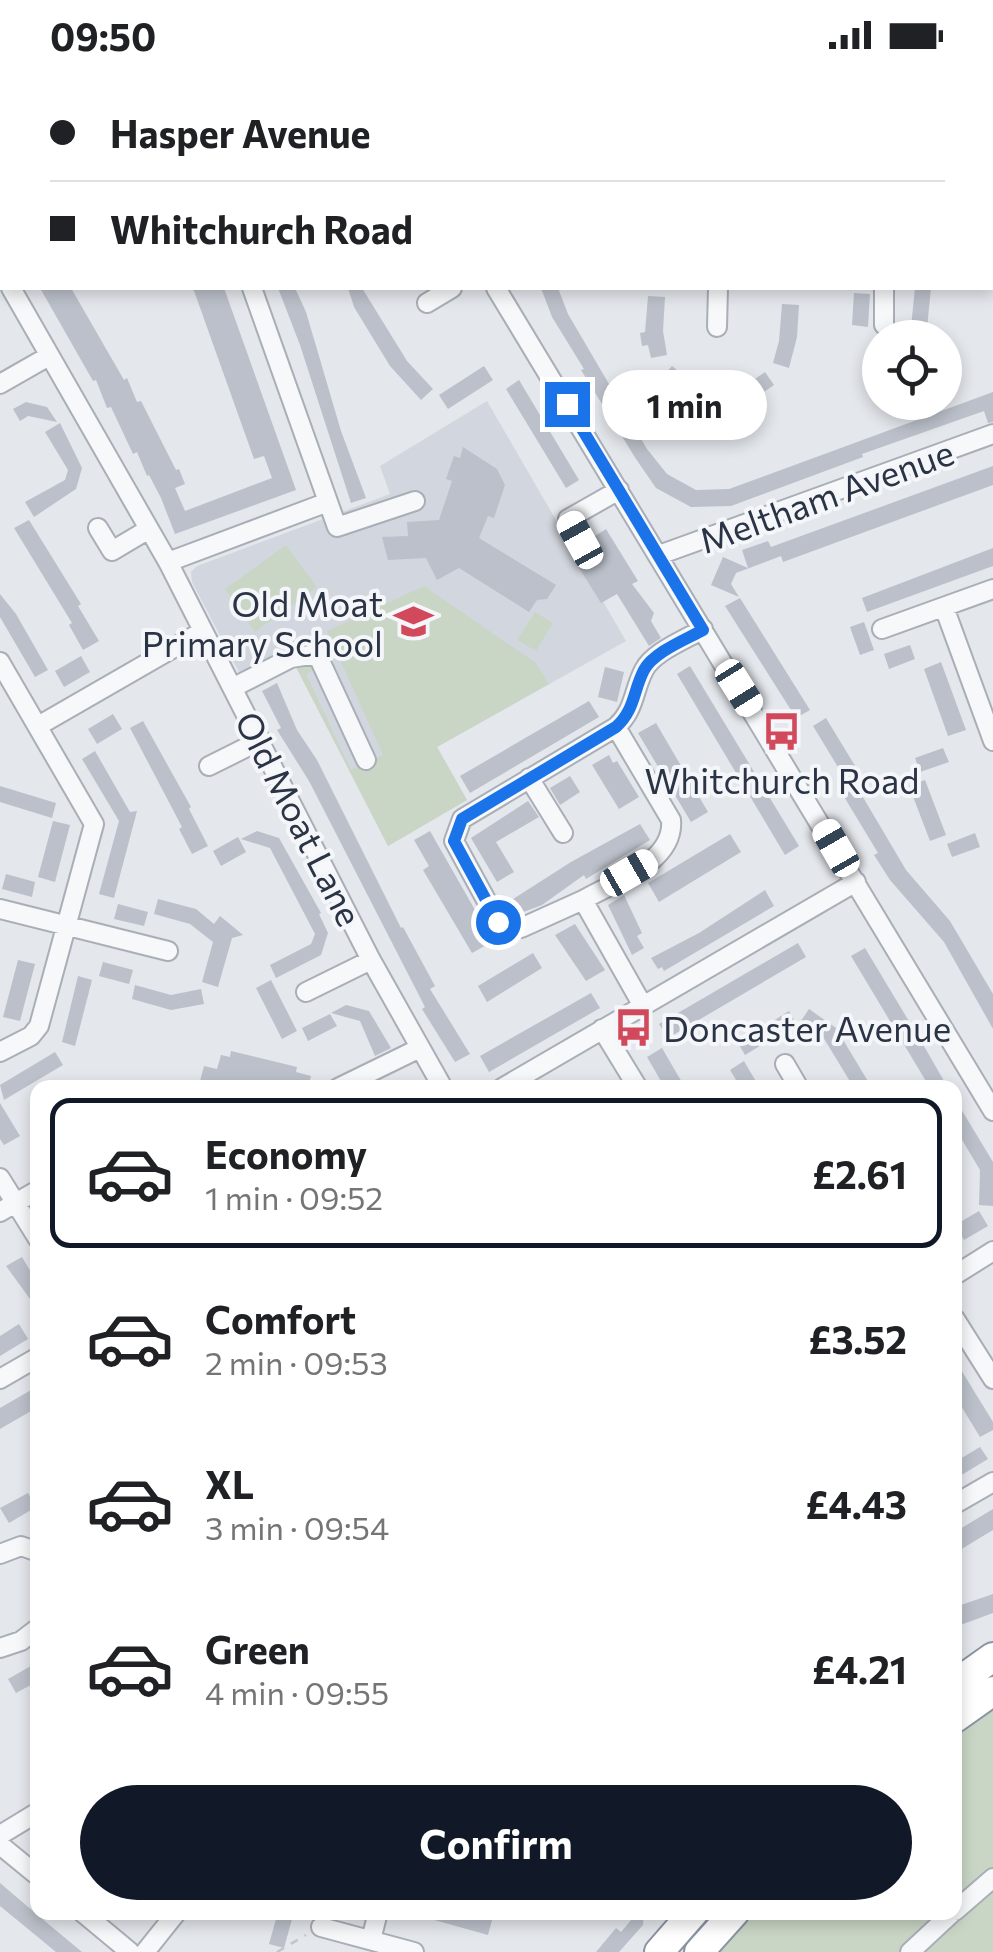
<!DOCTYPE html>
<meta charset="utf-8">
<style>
body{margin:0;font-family:Commissioner,sans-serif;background:#f6f6f6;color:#202124;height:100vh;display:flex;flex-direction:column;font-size:38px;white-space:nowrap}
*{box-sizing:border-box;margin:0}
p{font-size:32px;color:#757577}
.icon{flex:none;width:55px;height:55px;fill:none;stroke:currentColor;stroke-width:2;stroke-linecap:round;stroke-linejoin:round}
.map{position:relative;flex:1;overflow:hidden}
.panel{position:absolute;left:30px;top:1010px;width:932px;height:840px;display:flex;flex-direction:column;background:#fff;border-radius:20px;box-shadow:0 5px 15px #0003}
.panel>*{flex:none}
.banner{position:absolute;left:0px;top:0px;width:995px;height:220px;box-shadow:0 5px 15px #0003;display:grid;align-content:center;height:220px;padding:0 50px;background:#fff}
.controls{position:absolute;left:862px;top:250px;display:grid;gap:20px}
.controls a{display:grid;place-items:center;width:100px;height:100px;border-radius:50%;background:#fff;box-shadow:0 5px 15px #0003;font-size:50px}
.end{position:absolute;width:45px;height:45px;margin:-22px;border:12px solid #1a73e8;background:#fff;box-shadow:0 0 0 5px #fff}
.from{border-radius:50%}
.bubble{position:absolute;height:70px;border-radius:35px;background:#fff;box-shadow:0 5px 15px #0003;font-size:32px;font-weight:700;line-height:70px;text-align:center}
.car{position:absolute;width:30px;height:60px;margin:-30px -15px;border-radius:12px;box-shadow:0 0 8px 2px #0007;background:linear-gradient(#fff 24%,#345 0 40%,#fff 0 76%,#345 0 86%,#fff 0)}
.banner b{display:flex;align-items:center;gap:35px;height:95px;font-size:38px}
.banner b+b{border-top:2px solid #e0e0e0}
.banner i{width:25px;height:25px;background:#202124}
ul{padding:18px 0 0;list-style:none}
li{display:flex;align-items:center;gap:30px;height:150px;margin:0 20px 15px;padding:0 30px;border:5px solid transparent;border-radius:20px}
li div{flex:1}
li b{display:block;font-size:38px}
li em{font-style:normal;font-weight:700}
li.active{border-color:#111827}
li>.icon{width:90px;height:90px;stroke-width:1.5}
.action{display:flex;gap:20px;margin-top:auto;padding:20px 50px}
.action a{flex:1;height:115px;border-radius:60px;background:#111827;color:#fff;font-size:40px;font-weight:700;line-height:115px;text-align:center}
.status{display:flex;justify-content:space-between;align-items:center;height:70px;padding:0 50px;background:#fff;direction:ltr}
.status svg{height:28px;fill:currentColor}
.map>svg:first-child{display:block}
.built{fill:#d2d6de}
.green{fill:#c9d6c5}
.building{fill:#bbc0ca}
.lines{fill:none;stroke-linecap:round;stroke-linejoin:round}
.minor-casing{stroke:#a9aeb7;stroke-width:22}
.highway-casing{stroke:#8b94a3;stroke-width:32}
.path{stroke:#c2c5cb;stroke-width:2.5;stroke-dasharray:8 8;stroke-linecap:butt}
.minor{stroke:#f7f8fa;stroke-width:18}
.highway{stroke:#fff;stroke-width:28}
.route{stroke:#1a73e8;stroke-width:12}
.labels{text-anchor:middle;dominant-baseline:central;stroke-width:8;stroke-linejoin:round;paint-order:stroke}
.street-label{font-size:35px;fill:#2b3445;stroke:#f4f6f9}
.poi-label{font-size:35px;fill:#2b3445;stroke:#f4f6f9;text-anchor:end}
</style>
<div class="status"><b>09:50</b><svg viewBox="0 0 49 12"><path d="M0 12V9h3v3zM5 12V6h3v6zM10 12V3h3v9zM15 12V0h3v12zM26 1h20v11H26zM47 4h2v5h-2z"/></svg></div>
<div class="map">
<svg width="993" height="1882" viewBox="0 0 993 1882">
<rect width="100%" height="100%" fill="#e4e7ec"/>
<path class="built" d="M487 331 626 571 437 677 467 730 388 776 296 597 249 621 192 512 191 502 197 496 390 424 380 396Z"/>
<path class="green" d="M286 475 317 517 255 562 225 519Z
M424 516 536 593 549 614 437 677 467 730 388 776 296 597 313 593 315 599 306 604 351 700 383 685 327 561Z
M535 542 553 553 536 581 517 570Z
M993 1639V1882H718L756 1843 955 1842V1667Z"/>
<path class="building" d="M40 218H71L124 310 127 308 137 332 141 331 176 400 179 399 185 414 175 418 185 441 272 408 264 386 254 389 193 218H224L296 420 175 464 161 428 149 405 147 406 137 382 133 384 111 337 107 338 96 310 93 311Z
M278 218H295L306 242 341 361 366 428 351 433 300 275Z
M348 218H362L407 291 433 319 421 330 390 296 354 237Z
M541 218H558L568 244 647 379 667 404 696 420 729 419 993 322V352L988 353 984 341 862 384 863 387 731 436 691 437 656 418 636 389 581 300 584 299 552 247Z
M915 218H931L926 268 910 267Z
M854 223 870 224 868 257 852 255Z
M648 226 665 227 663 261 667 285 651 288 648 275 642 276 640 263 645 262Z
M782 234 799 235 797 267 789 298 773 293 779 271Z
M484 296 493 310 448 339 439 325Z
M672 296 697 317 686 330 661 309Z
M765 302 774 315 748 333 739 320Z
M519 310 579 410 566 418 506 319Z
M701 322 733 324 732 340 700 338Z
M26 332 47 337 57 352 28 346 20 351 13 339Z
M60 353 82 398 76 419 34 447 25 432 65 410 68 400 45 362Z
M463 377 497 399 505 415 494 448 488 446 479 468 556 515 547 529 537 530 529 542 459 498 437 510 426 488 388 490 382 467 408 466 407 452 439 450 452 411 446 409 454 386 460 388Z
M993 396V415L783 492 781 486 736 503 731 514 739 527 711 515 723 487 748 498 742 480 768 471 771 477Z
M29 450 81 534 78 536 99 571 83 580 69 555 72 553 14 458Z
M606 459 638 511 632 514 654 543 651 551 661 568 649 576 617 524 601 533 569 482 587 479 592 468Z
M993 478V496L867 542 862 528Z
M0 524 16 544 48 600 35 607 0 547Z
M740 528 810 640 796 648 725 536Z
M864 552 874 580 860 585 850 557Z
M910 575 915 589 889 599 884 584Z
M81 586 90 602 64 617 55 601Z
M941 592 966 660 948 666 924 599Z
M690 596 799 776 785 785 677 604Z
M605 597 624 602 617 632 598 627Z
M277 613 297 660 317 690 401 858 403 857 435 916 430 919 470 984 455 992 422 939 425 937 309 711 277 660 281 658 262 621Z
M589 631 599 647 470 723 460 706Z
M113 644 122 659 97 674 88 659Z
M826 648 857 699 844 707 813 656Z
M143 651 191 737 189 739 208 776 192 784 179 759 182 757 130 658Z
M656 653 708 742 691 752 638 663Z
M943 678 949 692 920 702 915 688Z
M95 681 130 742 137 741 114 828 99 824 119 751 82 689Z
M609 685 613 693 617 691 639 727 619 739 592 695Z
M570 706 580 722 560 735 550 718Z
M925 710 946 765 930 771 909 716Z
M0 716 56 733 52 748 0 732Z
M857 717 906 800 950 851 993 924V959L944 872 890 810 874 785 878 783 843 725Z
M528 731 539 747 496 772 514 802 497 812 471 768Z
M53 751 70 755 55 812 38 807Z
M640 754 650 770 586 809 584 805 542 835 518 844 510 831 571 792Z
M257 761 279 768 321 843 319 844 328 863 321 885 276 908 270 895 311 874 315 864 270 778 241 769Z
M430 761 487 861 484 863 490 873 472 883 423 800 429 796 414 770Z
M975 763 980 777 952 787 947 774Z
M730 764 741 782 659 832 648 813Z
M238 767 246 782 221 796 213 781Z
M6 804 35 812 32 827 2 819Z
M765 820 774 836 664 901 662 897 658 899 651 888 699 863Z
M624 825 642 863 637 866 644 878 632 885 608 835Z
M158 829 196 839 214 854 220 846 243 865 232 868 218 917 202 912 213 872 190 854 154 844Z
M118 834 148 842 144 856 114 849Z
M575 854 605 900 586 911 555 865Z
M798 873 806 887 668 968 659 954Z
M865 878 928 983 948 1018H930L884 941 851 886Z
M533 883 542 898 487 932 478 916Z
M18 890 35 894 20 951 3 947Z
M103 892 133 900 129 914 99 906Z
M78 906 92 910 75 976 62 972Z
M271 910 297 961 282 969 256 918Z
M135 915 171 925 201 919 204 934 171 940 132 929Z
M591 923 600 938 489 1002 480 986Z
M346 935 369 941 391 978 375 986 360 951 331 943Z
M809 939 836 958 872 1018H854L823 967 801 951Z
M789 941 796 954 745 985 738 973Z
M330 944 337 956 308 971 302 958Z
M662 978 680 1009 686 1018H665L647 987Z
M231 981 297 997 296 1002 311 1006 308 1018H212L213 1014 200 1011 204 996 217 999 221 985 230 987Z
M55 982 63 995 4 1030 0 1015Z
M744 991 751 1003 760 1018H741L730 1000Z
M955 1029 993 1092V1136L979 1135 980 1100 955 1058Z
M0 1033 20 1066 4 1075 0 1069Z
M979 1141 988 1156 964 1170 955 1155Z
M22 1187 38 1214V1240L6 1196Z
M19 1254 28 1269 0 1286V1266Z
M955 1290 993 1352V1360L980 1367 955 1326Z
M38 1316V1337L0 1359V1338Z
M980 1377 988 1389 955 1409V1392Z
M28 1423 36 1437 9 1453 0 1438Z
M993 1439V1460L955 1483V1462Z
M993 1524V1543L955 1557V1537Z
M38 1592V1611L16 1623 8 1609Z
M0 1813 34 1842 82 1882H56L0 1836Z
M278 1842H294L284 1878 269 1874Z
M420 1842H464L492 1850 488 1865 420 1846Z
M632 1842H644L643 1855 619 1882H596L616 1858 621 1862 632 1849Z"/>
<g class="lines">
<defs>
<path id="minor" d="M45 0 46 2
M174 0 175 2
M354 0 356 2
M558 0 595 2
M976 0 977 2
M731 2 732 0
M0 25 2 24
M992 44 993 45
M0 182 2 181
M0 199 2 203
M11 218 168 492 371 890 443 1018
M252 218 337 457 415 431
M496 218 993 1041
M884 218V255
M427 233 452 218
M717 257 718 218
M0 314 49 286
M98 458 112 481 149 459
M580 469 568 449 619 420
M659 485 993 364
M168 492 328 432
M944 537 993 671
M882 559 993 519
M0 592 94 754 39 956 31 966 0 982
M234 617 291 588 317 584 366 690
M38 656 203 561
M209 696 261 670
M529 708 563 763
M583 830C614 812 675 792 671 750L616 657
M0 839 168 881
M306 922 371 890
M643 936 583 830 521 858 498 852 454 771 462 749 616 657C635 640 633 621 644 600 653 582 685 570 703 559
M602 959 638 1018
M785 994 799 1018
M338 1018 420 978
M502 1018 856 812
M0 1108 38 1169
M0 1142 38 1120
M955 1205 993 1181
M955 1249 993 1309
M0 1309 38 1287
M955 1434 993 1412
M0 1484 21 1476 38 1482
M0 1578 21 1571 38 1558
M0 1765 38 1742
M0 1775 38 1806
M955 1841 993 1808
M82 1842 130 1882
M321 1857 414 1882
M371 1870 378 1842
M145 1882 177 1842
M910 1882 953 1842"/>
<path id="highway" d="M955 1614 993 1587
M955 1648 993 1621
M659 1882 694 1842
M699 1882 735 1842"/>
</defs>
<use href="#minor" class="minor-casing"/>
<use href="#highway" class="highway-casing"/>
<path class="path" d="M277 1882 306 1865"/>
<use href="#minor" class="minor"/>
<use href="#highway" class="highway"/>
</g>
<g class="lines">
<path class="route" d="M498 852 454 771 462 749 616 657C635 640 633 621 644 600 654 582 685 570 703 560L567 334"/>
</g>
<defs>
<symbol id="school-bare" viewBox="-9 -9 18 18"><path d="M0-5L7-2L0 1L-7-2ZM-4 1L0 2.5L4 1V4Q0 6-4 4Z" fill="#d1495b" stroke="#f4f6f9" stroke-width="2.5" paint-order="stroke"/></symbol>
<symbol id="bus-bare" viewBox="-9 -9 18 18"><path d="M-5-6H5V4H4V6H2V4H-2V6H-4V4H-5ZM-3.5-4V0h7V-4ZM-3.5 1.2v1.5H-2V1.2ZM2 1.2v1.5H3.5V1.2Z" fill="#d1495b" stroke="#f4f6f9" stroke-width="2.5" paint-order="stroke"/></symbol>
</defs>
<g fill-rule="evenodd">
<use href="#school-bare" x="386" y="524" width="55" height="55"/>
<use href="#bus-bare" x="754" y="634" width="55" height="55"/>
<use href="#bus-bare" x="606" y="930" width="55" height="55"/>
</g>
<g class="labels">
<g class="street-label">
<text transform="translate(826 425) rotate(-20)">Meltham Avenue</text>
<text transform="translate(300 748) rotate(63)">Old Moat Lane</text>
</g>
<g class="poi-label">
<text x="383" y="532">Old Moat<tspan x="383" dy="40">Primary School</tspan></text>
<text x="782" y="709" text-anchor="middle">Whitchurch Road</text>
<text x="663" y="957" text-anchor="start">Doncaster Avenue</text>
</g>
</g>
</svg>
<div class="controls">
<a><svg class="icon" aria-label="locate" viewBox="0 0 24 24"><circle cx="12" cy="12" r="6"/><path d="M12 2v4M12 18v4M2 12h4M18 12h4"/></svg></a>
</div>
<i class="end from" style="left:498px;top:852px"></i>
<i class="end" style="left:567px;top:334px"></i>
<div class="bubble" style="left:602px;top:300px;width:165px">1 min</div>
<i class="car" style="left:580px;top:470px;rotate:331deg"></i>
<i class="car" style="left:739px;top:618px;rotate:148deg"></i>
<i class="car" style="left:836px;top:778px;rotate:330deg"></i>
<i class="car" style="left:629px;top:803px;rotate:60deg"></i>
<div class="banner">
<b><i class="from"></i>Hasper Avenue</b>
<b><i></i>Whitchurch Road</b>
</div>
<section class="panel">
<ul>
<li class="active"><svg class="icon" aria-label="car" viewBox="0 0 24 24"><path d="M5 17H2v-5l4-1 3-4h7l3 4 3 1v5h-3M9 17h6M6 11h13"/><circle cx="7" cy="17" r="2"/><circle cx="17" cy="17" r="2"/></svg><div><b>Economy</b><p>1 min · 09:52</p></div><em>£2.61</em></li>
<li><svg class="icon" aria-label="car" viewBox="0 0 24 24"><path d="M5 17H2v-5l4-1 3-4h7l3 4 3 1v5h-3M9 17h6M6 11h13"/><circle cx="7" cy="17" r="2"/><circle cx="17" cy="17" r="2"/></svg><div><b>Comfort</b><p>2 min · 09:53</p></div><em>£3.52</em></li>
<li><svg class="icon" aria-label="car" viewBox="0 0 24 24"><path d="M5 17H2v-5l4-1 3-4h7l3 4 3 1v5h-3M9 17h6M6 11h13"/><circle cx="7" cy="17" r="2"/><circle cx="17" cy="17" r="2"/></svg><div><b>XL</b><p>3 min · 09:54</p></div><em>£4.43</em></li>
<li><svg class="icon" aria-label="car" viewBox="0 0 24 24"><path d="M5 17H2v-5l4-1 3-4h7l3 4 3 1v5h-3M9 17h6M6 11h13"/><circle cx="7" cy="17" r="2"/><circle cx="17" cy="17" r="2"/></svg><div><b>Green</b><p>4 min · 09:55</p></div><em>£4.21</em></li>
</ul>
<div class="action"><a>Confirm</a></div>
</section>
</div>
